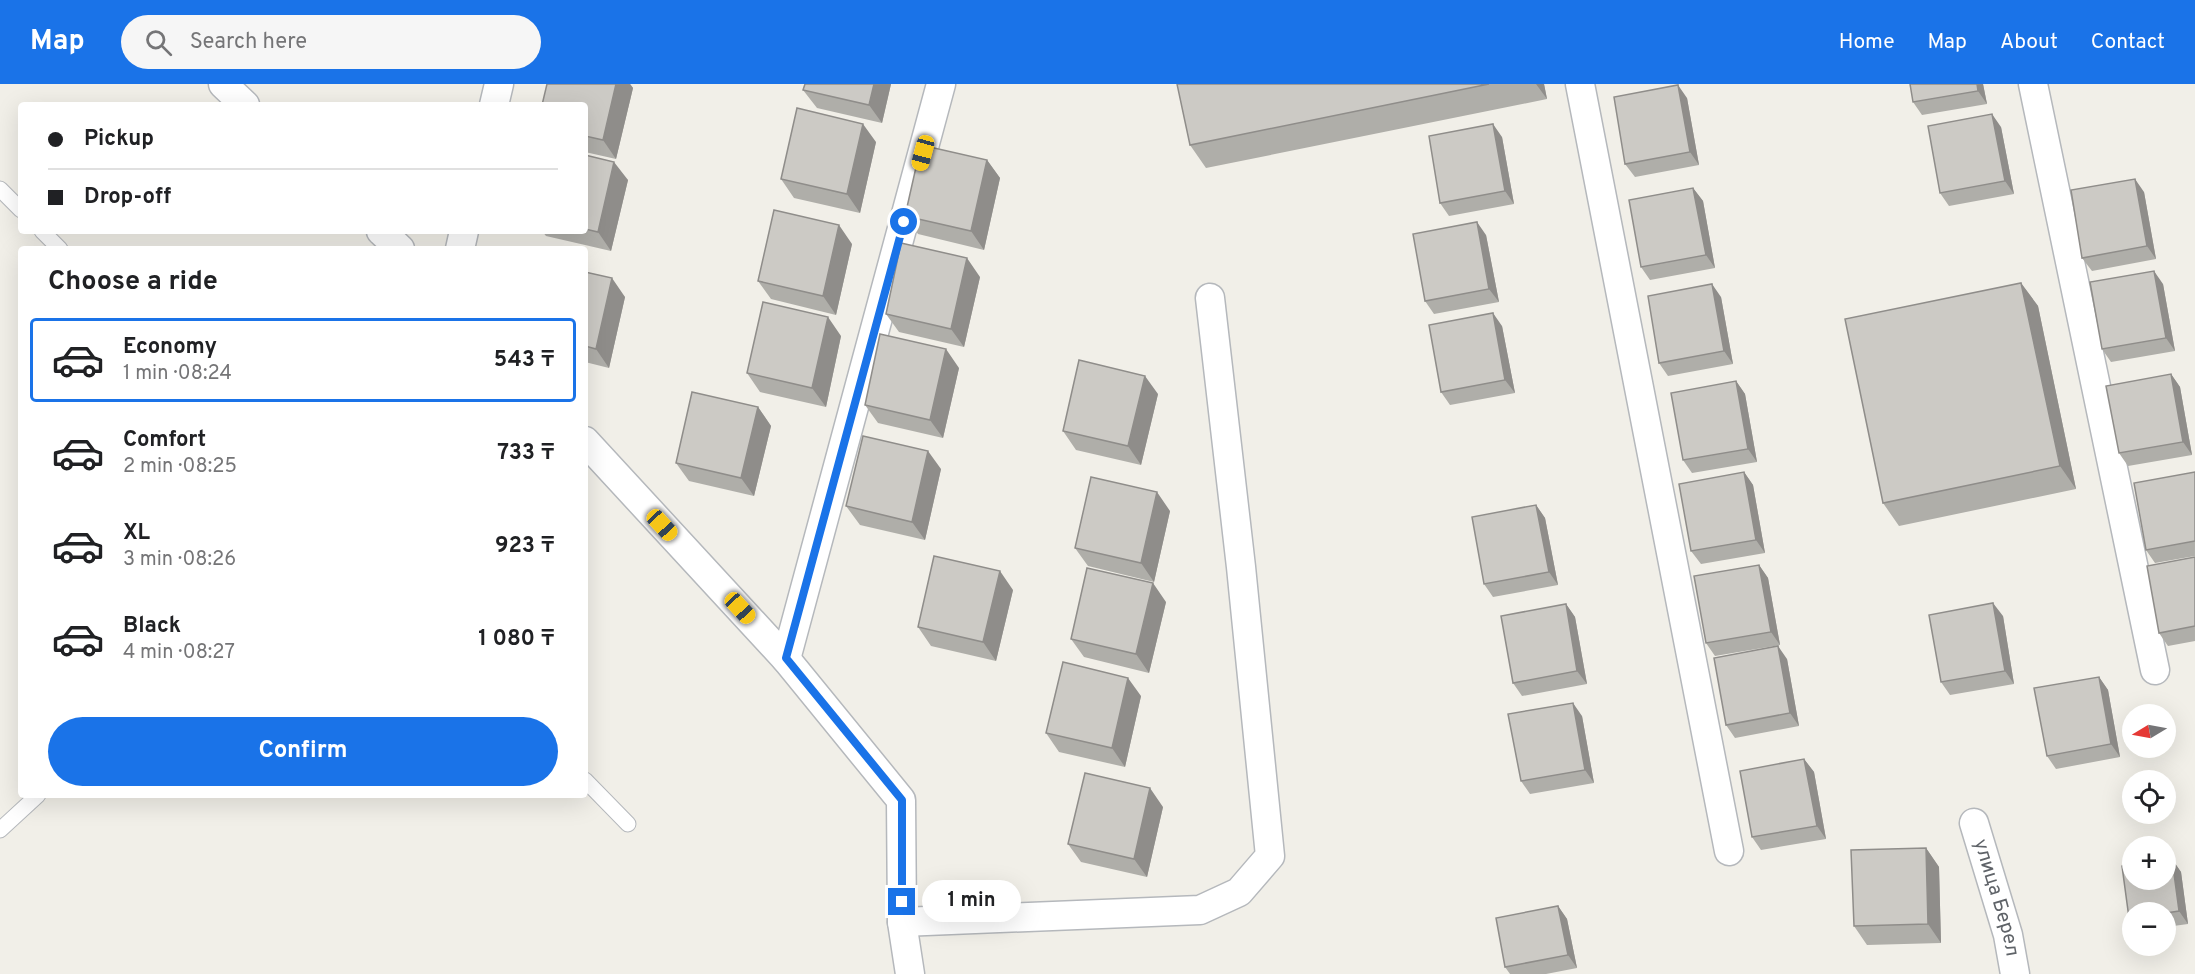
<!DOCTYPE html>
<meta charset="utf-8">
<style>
body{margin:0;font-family:Overpass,sans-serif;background:#f6f6f6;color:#202124;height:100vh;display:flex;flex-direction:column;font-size:22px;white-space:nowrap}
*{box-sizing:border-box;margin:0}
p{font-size:20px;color:#757577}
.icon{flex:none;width:33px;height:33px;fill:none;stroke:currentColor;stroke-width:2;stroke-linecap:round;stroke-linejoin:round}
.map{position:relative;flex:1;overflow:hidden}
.side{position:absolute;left:18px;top:162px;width:570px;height:552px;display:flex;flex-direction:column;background:#fff;border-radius:6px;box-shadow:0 6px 24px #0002}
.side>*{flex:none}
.guide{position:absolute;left:18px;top:18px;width:570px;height:132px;border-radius:6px;box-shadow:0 6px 24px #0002;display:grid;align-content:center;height:132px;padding:0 30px;background:#fff}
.needle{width:39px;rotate:260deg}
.tools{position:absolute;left:2122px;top:620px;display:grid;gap:12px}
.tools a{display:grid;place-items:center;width:54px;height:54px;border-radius:50%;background:#fff;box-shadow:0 6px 24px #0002;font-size:30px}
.end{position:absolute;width:27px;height:27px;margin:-14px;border:8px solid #1a73e8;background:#fff;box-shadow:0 0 0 3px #fff}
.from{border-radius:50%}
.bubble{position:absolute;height:42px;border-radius:21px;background:#fff;box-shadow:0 6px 24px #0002;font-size:20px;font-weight:700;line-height:42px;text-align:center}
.car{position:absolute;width:18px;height:36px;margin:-18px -9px;border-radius:8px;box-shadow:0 0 4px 2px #0007;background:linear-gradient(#f5c518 24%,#345 0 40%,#f5c518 0 76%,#345 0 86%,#f5c518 0)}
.guide b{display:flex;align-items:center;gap:21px;height:57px;font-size:22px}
.guide b+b{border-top:2px solid #e0e0e0}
.guide i{width:15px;height:15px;background:#202124}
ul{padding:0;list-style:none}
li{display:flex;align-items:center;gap:18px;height:84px;margin:0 12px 9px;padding:0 18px;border:3px solid transparent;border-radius:6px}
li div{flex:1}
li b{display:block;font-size:22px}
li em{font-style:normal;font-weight:700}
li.active{border-color:#1a73e8}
li>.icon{width:54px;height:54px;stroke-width:1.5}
h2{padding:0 30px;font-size:27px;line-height:72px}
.action{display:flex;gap:12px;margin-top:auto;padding:12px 30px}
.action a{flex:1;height:69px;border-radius:36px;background:#1a73e8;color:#fff;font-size:24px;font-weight:700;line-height:69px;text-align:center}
header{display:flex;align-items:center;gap:36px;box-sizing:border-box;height:84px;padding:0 30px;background:#1a73e8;color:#fff}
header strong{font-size:28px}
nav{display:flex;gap:33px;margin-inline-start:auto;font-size:21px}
.search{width:420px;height:54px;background:#f6f6f6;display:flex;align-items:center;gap:15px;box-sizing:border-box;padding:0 21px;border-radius:33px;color:#757577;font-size:22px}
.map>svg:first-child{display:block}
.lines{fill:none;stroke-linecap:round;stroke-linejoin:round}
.lane-casing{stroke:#b5b8bc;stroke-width:17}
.street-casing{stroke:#b5b8bc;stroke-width:31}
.lane{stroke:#fff;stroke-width:15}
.street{stroke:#fff;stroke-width:28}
.wall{fill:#afaea9}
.shaded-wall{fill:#8f8d8a}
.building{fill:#cccac5;stroke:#8f8d8a;stroke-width:1.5}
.route{stroke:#1a73e8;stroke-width:8}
.labels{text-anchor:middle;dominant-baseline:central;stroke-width:4.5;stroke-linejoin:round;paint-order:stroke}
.street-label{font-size:20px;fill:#5f6368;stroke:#fff}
</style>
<header>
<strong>Map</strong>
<div class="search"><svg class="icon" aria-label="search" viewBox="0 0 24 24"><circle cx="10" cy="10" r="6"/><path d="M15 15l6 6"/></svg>Search here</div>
<nav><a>Home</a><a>Map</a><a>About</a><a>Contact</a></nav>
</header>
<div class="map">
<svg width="2195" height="890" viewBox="0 0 2195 890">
<rect width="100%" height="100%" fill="#f1efe8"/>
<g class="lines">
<defs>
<path id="lane" d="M0 105 21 126
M42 147 60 165
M585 696 628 740
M0 746 38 711"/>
<g id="street">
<path d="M223 0 245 21"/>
<path d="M1580 0 1729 767"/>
<path d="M2033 0 2155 586"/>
<path d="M494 21 499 0"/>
<path d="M381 147 400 165"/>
<path d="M460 165 464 147"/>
<path d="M585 357 786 575 901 716 902 838 910 890"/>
<path d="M786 575 941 0"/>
<path id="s1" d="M1974 739 2008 851 2015 890"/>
<path d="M902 838 1200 826 1239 808 1270 772 1241 483 1210 214"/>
</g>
</defs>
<use href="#lane" class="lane-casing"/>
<use href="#street" class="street-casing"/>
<use href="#lane" class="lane"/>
<use href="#street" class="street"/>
</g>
<path class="wall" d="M547 0H630L633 4 616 75 585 68V21Z
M805 0H891L882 39 817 24 803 6Z
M1177 0H1544L1547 15 1206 84 1190 61Z
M1983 0 1987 20 1922 31 1913 18Z
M1687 14 1699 81 1635 93 1625 80Z
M2001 43 2014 110 1949 122 1940 109Z
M1502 53 1514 120 1449 132 1440 119Z
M876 58 860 129 794 114 781 95Z
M585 71 628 96 611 167 546 152 542 147H585Z
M987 76 1000 94 984 166 918 150 905 132Z
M1693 104 1703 117 1715 184 1650 196 1641 183Z
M2144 108 2156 175 2092 187 2082 174Z
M1486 151 1499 218 1434 230 1425 217Z
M852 160 836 231 771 215 758 197Z
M585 188 625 213 609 284 585 278Z
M980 193 964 263 899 248 886 230Z
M2021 199 2038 222 2076 405 1899 442 1883 419Z
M2163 200 2175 267 2111 278 2102 265Z
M1721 213 1733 280 1668 292 1659 279Z
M1502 242 1515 309 1450 321 1441 308Z
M841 252 826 323 760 308 747 289Z
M959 284 943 354 878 339 865 321Z
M2171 290 2180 303 2192 371 2128 382 2119 369Z
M1736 297 1745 310 1757 378 1692 389 1683 376Z
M1158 310 1141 381 1076 366 1063 347Z
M758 323 771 342 754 412 689 397 676 379Z
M941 385 925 456 860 441 846 422Z
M1744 388 1753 401 1765 469 1701 480 1691 467Z
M2195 388V472L2155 479 2146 466Z
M1536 421 1545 434 1558 501 1493 513 1484 500Z
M1170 427 1154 498 1088 482 1075 464Z
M2195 473V557L2168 562 2159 549Z
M1759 481 1768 494 1780 561 1715 572 1706 559Z
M1013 506 996 577 931 562 918 543Z
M1166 518 1149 589 1084 573 1071 555Z
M1566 520 1575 533 1587 600 1522 612 1513 599Z
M2003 532 2014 600 1950 611 1941 598Z
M1787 575 1799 642 1735 654 1726 641Z
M2099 593 2108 606 2120 673 2056 685 2047 672Z
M1141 612 1125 683 1059 668 1046 649Z
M1582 632 1594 699 1530 710 1521 697Z
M1804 675 1814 688 1826 755 1761 766 1752 753Z
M1163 723 1147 793 1081 778 1068 760Z
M1926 764 1939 783 1941 859 1867 861 1854 842Z
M2172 775 2181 788 2188 840 2166 843V828H2133V840L2129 834 2122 782 2133 780V795H2166V776Z
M1558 822 1567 835 1577 884 1546 890H1510L1505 883Z"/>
<path class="shaded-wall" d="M616 0H630L633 4 616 75 603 56Z
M874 0H891L882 39 869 21Z
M1536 0H1544L1547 15Z
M1977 0H1983L1987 20 1978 7Z
M1678 1 1687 14 1699 81 1690 68Z
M1992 30 2001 43 2014 110 2005 97Z
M863 40 876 58 860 129 847 110Z
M1493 40 1502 53 1514 120 1505 107Z
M987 76 1000 94 984 166 971 147Z
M614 78 628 96 611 167 598 148Z
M2135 95 2144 108 2156 175 2147 162Z
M1693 104 1703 117 1715 184 1706 171Z
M1477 138 1486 151 1499 218 1489 205Z
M839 141 852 160 836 231 823 212Z
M967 174 980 193 964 263 951 245Z
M2154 187 2163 200 2175 267 2166 254Z
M612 194 625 213 609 284 596 265Z
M2021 199 2038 222 2076 405 2060 382Z
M1712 200 1721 213 1733 280 1724 267Z
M1493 229 1502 242 1515 309 1505 296Z
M828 233 841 252 826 323 812 304Z
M946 265 959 284 943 354 930 336Z
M2171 290 2180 303 2192 371 2183 358Z
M1145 292 1158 310 1141 381 1128 362Z
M1736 297 1745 310 1757 378 1748 365Z
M758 323 771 342 754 412 741 394Z
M928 367 941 385 925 456 912 438Z
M1744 388 1753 401 1765 469 1756 456Z
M1157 408 1170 427 1154 498 1141 479Z
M1536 421 1545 434 1558 501 1549 488Z
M1759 481 1768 494 1780 561 1771 548Z
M1000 487 1013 506 996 577 983 558Z
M1153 499 1166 518 1149 589 1136 570Z
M1993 519 2003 532 2014 600 2005 587Z
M1566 520 1575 533 1587 600 1577 587Z
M1778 562 1787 575 1799 642 1790 629Z
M2099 593 2108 606 2120 673 2111 660Z
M1128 594 1141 612 1125 683 1112 664Z
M1573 619 1582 632 1594 699 1585 686Z
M1804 675 1814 688 1826 755 1817 742Z
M1150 704 1163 723 1147 793 1134 775Z
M1926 764 1939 783 1941 859 1928 840Z
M2172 775 2181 788 2188 840 2179 827Z
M1558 822 1567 835 1577 884 1568 871Z"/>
<path class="building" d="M547 0H616L603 56 585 52V21H542Z
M805 0H874L869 21 803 6Z
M1177 0H1489L1190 61Z
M1910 0H1977L1978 7 1913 18Z
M1678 1 1690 68 1625 80 1614 13Z
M797 24 863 40 847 110 781 95Z
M1992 30 2005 97 1940 109 1928 42Z
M1493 40 1505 107 1440 119 1429 52Z
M921 61 987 76 971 147 905 132Z
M585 71 614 78 598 148 585 145Z
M2135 95 2147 162 2082 174 2071 106Z
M1693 104 1706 171 1641 183 1629 116Z
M774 126 839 141 823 212 758 197Z
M1477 138 1489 205 1425 217 1413 150Z
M901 159 967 174 951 245 886 230Z
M2154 187 2166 254 2102 265 2090 198Z
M585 188 612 194 596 265 585 262Z
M2021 199 2060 382 1883 419 1845 235Z
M1712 200 1724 267 1659 279 1648 212Z
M763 218 828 233 812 304 747 289Z
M1493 229 1505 296 1441 308 1429 241Z
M880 250 946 265 930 336 865 321Z
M1079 276 1145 292 1128 362 1063 347Z
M2171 290 2183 358 2119 369 2106 302Z
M1736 297 1748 365 1683 376 1671 309Z
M692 308 758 323 741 394 676 379Z
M863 352 928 367 912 438 846 422Z
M1744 388 1756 456 1691 467 1679 400Z
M2195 388V457L2146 466 2134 399Z
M1091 393 1157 408 1141 479 1075 464Z
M1536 421 1549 488 1484 500 1472 433Z
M934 472 1000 487 983 558 918 543Z
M2195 473V542L2159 549 2147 482Z
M1759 481 1771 548 1706 559 1694 492Z
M1087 484 1153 499 1136 570 1071 555Z
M1993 519 2005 587 1941 598 1929 531Z
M1566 520 1577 587 1513 599 1501 532Z
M1778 562 1790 629 1726 641 1714 574Z
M1063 578 1128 594 1112 664 1046 649Z
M2099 593 2111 660 2047 672 2034 604Z
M1573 619 1585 686 1521 697 1508 630Z
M1804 675 1817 742 1752 753 1740 687Z
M1085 689 1150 704 1134 775 1068 760Z
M1926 764 1928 840 1854 842 1851 766Z
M2172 775 2179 827 2166 829V828H2133V833L2129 834 2122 782 2133 780V795H2166V776Z
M1558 822 1568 871 1505 883 1496 834Z"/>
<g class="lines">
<path class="route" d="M902 818V716L786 574 904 138"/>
</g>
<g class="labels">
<g class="street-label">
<text stroke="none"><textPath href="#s1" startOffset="78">улица Берел</textPath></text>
</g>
</g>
</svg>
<div class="tools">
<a><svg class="needle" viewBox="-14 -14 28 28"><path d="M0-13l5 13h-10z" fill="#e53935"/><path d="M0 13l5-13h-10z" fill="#757577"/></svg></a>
<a><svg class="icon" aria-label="locate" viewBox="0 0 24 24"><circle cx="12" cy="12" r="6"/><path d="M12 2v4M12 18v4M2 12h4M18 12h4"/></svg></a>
<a>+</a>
<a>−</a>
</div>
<i class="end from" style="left:904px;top:138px"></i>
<i class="end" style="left:902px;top:818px"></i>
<div class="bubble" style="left:922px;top:796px;width:99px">1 min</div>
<i class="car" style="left:923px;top:69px;rotate:195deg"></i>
<i class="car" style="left:662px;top:441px;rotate:137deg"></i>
<i class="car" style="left:740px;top:524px;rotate:137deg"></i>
<div class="guide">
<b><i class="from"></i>Pickup</b>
<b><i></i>Drop-off</b>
</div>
<section class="side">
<h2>Choose a ride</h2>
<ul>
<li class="active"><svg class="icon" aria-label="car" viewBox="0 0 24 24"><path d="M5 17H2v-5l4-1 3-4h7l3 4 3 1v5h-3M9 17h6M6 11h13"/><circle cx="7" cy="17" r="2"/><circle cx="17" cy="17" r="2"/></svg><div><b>Economy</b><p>1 min · 08:24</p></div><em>543 ₸</em></li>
<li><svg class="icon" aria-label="car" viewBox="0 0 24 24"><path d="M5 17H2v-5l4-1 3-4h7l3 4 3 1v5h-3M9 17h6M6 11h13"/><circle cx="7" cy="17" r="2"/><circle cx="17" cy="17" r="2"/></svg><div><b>Comfort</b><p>2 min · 08:25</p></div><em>733 ₸</em></li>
<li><svg class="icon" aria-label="car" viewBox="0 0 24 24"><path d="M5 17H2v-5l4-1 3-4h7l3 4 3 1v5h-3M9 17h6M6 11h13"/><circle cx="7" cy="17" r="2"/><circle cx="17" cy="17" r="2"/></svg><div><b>XL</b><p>3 min · 08:26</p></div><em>923 ₸</em></li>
<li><svg class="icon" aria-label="car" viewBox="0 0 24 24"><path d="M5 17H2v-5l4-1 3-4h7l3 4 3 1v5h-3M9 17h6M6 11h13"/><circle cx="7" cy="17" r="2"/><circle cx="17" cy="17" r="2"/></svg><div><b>Black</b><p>4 min · 08:27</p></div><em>1 080 ₸</em></li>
</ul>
<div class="action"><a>Confirm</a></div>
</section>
</div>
